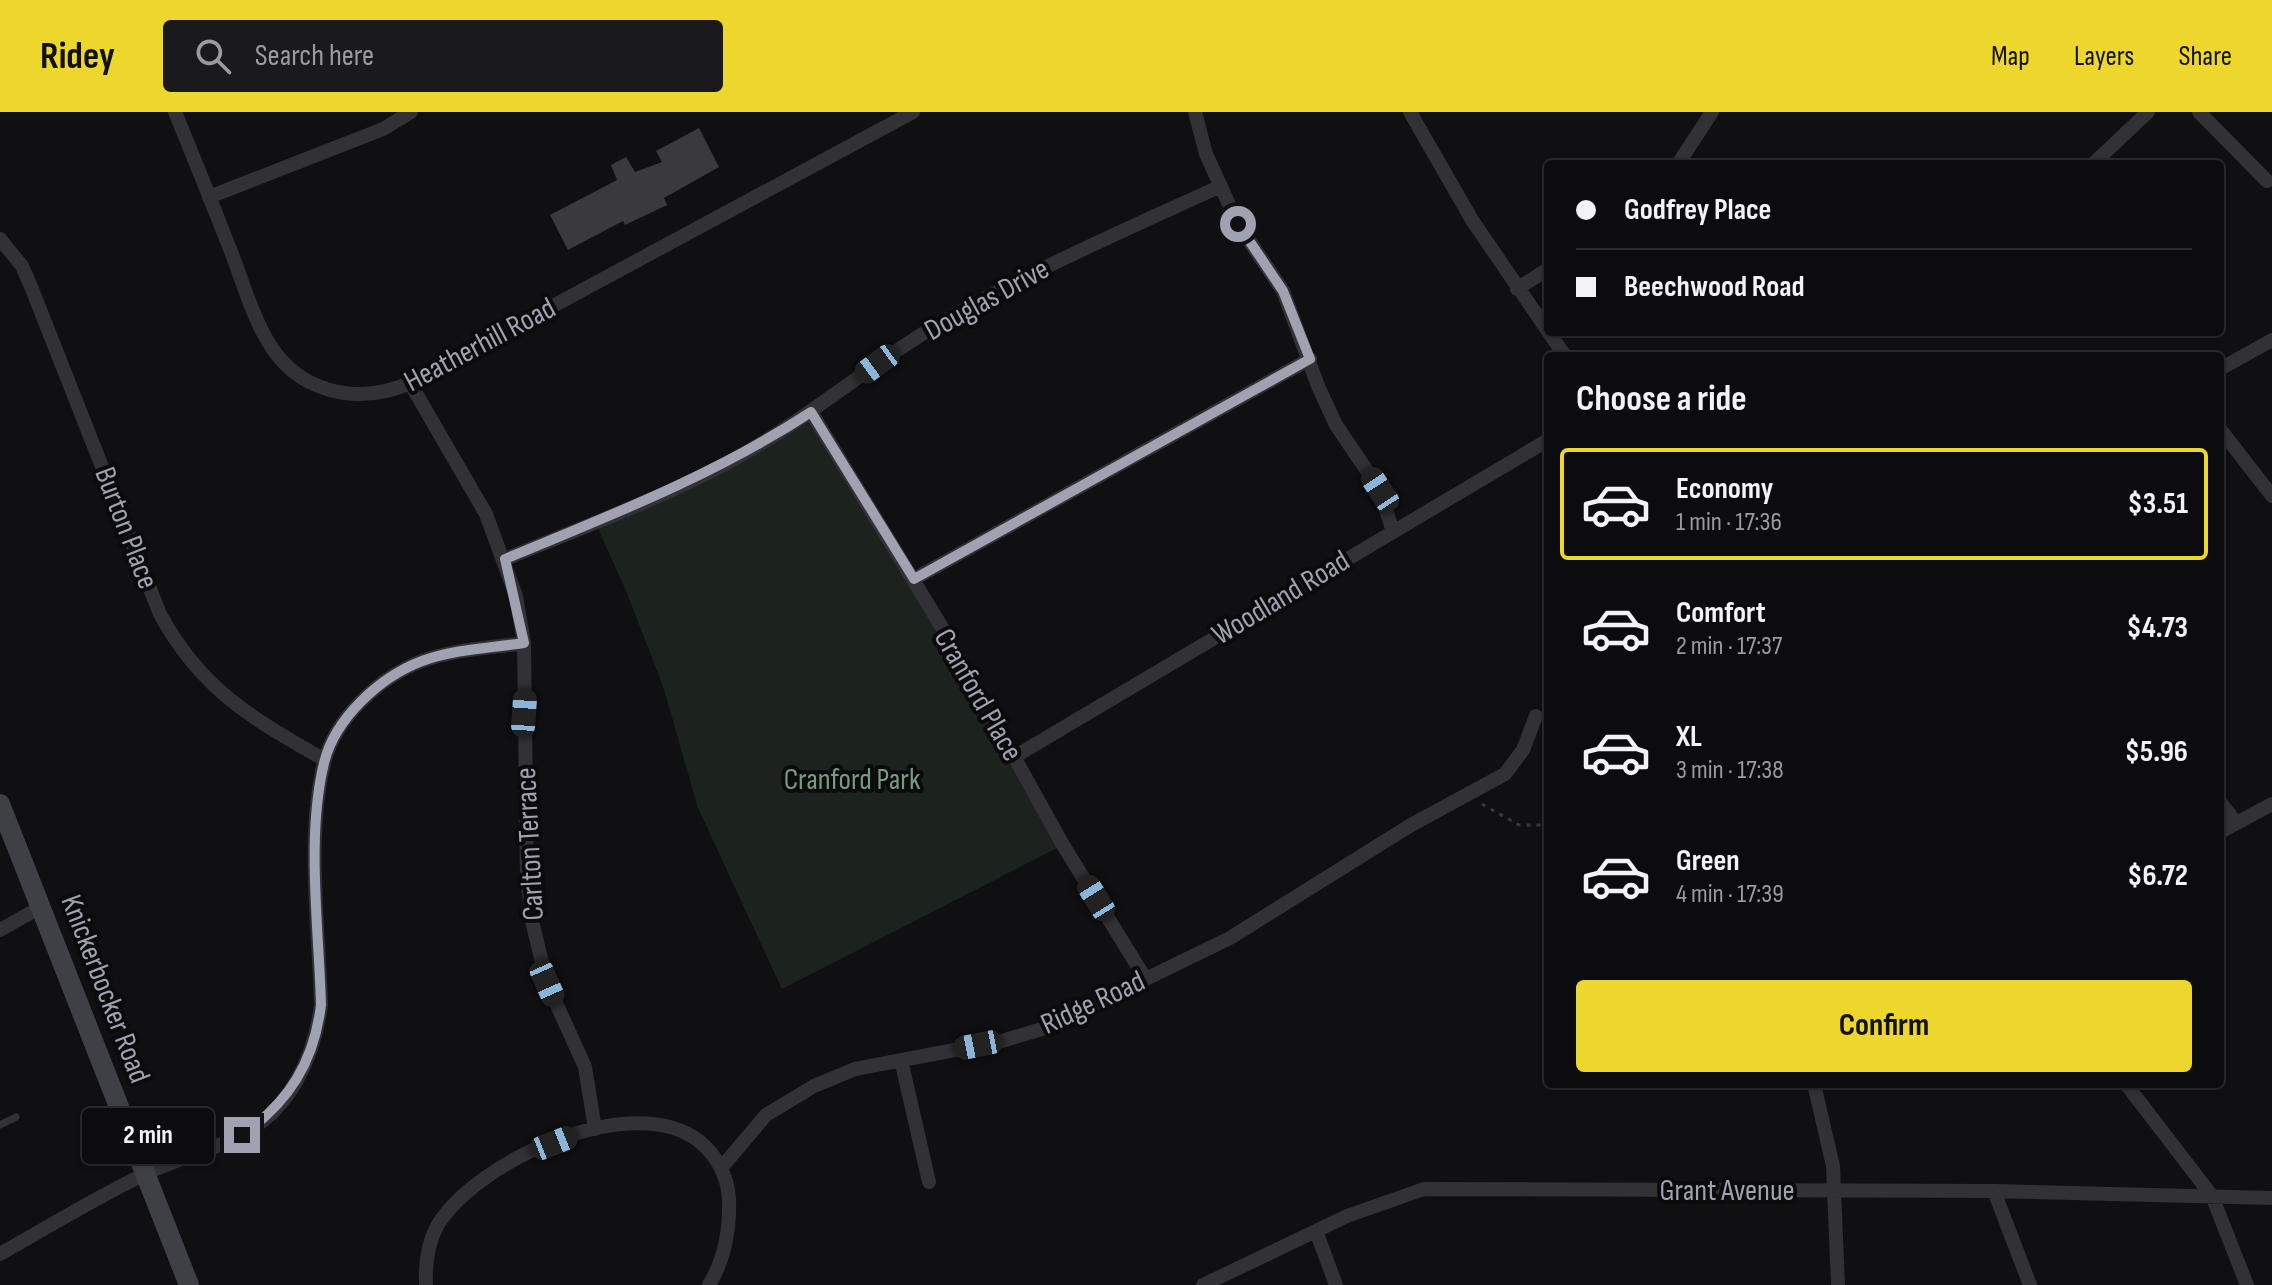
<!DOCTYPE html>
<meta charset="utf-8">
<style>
body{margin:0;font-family:"Sofia Sans Condensed",sans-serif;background:#1a191b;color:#f1f3f6;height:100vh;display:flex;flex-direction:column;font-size:30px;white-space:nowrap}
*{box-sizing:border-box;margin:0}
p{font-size:26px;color:#9a9b9d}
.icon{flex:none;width:44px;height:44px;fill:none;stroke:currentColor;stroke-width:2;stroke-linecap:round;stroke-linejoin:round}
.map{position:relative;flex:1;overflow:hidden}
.drawer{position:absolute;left:1544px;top:240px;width:680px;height:736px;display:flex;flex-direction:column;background:#0c0b0d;border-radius:8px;box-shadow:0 2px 6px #0004,0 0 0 2px #2c2b2e}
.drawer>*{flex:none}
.top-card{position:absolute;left:1544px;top:48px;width:680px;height:176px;border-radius:8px;box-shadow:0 2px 6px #0004,0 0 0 2px #2c2b2e;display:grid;align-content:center;height:176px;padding:0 32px;background:#0c0b0d}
.end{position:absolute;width:36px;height:36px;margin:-18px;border:10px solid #a1a2b1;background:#111;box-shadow:0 0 0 4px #111}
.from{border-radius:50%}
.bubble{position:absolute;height:56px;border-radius:8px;background:#0c0b0d;box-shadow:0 2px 6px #0004,0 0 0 2px #2c2b2e;font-size:26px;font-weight:700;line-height:56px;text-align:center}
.car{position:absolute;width:24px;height:48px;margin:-24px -12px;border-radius:10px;box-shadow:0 0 6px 2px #0007;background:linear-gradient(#222 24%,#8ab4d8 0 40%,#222 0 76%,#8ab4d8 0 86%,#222 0)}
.top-card b{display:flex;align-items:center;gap:28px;height:76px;font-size:30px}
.top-card b+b{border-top:2px solid #2c2b2e}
.top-card i{width:20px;height:20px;background:#f1f3f6}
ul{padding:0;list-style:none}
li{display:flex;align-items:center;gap:24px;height:112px;margin:0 16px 12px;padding:0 16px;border:4px solid transparent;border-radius:8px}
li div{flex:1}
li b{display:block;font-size:30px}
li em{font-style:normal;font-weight:700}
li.on{border-color:#edd72c}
li>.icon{width:72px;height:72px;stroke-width:1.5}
h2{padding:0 32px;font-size:36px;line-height:96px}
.action{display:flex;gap:16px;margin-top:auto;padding:16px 32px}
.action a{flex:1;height:92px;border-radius:8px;background:#edd72c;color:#111;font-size:32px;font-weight:700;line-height:92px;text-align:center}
header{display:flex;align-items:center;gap:48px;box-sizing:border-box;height:112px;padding:0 40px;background:#edd72c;color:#111}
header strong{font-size:38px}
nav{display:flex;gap:44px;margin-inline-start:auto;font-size:28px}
.search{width:560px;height:72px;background:#1a191b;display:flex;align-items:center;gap:20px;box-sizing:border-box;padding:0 28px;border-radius:8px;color:#9a9b9d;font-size:30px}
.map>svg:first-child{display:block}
.green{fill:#1c231e}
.building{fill:#3a393e}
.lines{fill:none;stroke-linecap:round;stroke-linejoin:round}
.path{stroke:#37373d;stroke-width:3;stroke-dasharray:4 6;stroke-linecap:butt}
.service{stroke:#313136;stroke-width:7}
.minor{stroke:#313136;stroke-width:14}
.secondary{stroke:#3f3f46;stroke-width:20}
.route{stroke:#a1a2b1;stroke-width:10}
.labels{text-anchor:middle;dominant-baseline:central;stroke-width:8;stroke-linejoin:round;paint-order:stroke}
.street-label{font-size:30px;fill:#a1a2b1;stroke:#0b0b0c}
.park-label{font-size:30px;fill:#789c82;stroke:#0b0b0c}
</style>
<header>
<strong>Ridey</strong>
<div class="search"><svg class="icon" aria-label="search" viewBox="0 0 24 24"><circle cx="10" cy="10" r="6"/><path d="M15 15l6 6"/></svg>Search here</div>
<nav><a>Map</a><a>Layers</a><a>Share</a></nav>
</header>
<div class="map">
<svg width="2272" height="1173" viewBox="0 0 2272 1173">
<rect width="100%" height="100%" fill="#100f11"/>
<path class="green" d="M811 300 1063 733 782 877 698 696 664 577 627 481 595 410 726 352Z"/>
<path class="building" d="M699 16 719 55 664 86 667 93 625 113 623 109 568 138 550 103 617 68 611 53 626 45 635 60 662 50 656 39Z"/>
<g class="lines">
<path class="path" d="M1482 692 1519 713H1541L1548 705"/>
<path class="service" d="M0 1013 16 1005"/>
<path class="minor" d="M175 0C194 46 212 91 230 137 242 167 251 201 267 228 297 281 357 294 410 271L913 0
M1195 0 1206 42 1238 112 1283 179 1318 274 1336 313 1380 378 1393 420
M1410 0 1472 108 1565 244
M2199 0 2267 69
M1678 52 1712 0
M2093 52 2148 0
M209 85 383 17 411 0
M0 127 22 154 32 177 160 502C201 578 253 607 325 648
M1517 177 1548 157
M2220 257 2272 228
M410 271 486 402 516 484 524 531 527 764 532 809 547 871 585 955 595 1017
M811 300 946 522 1063 733 1145 866
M2220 317 2272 384
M505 447C578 417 653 390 723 353 799 314 863 257 937 213 1028 160 1125 118 1221 74
M914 467 1310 247
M1014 645 1548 328
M2220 690 2236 710
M2220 720 2272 692
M0 818 41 795
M901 948 929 1070
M1814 972 1833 1054 1838 1173
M2126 972 2212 1084 2247 1173
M722 1055 766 1003 814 974 855 957 1002 929 1045 916 1230 826 1411 713 1505 662 1523 638 1536 604
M1994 1079 2030 1173
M1316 1119 1336 1173
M0 1142C48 1115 95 1086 145 1062 176 1047 211 1039 241 1023 290 998 314 946 321 893 319 817 306 725 324 651 335 606 380 565 422 549 454 537 490 536 524 531
M426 1173C425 1152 427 1133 437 1114 476 1049 632 977 699 1029 717 1044 727 1062 729 1086 730 1116 725 1147 709 1173
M1203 1173 1347 1104 1424 1077 1994 1079 2272 1086"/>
<path class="secondary" d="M0 692 189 1173"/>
</g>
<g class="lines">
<path class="route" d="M242 1023C289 990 314 950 321 893 319 817 306 725 324 651 335 606 380 565 422 549 455 537 490 536 524 531L505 447C611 403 715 363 811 300L914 467 1310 247 1283 179 1238 112"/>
</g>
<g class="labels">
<g class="street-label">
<text transform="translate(987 188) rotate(-29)">Douglas Drive</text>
<text transform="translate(480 233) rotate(-28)">Heatherhill Road</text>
<text transform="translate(126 416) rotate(69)">Burton Place</text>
<text transform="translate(1281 486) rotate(-31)">Woodland Road</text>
<text transform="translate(978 583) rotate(60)">Cranford Place</text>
<text transform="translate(530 732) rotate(-93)">Carlton Terrace</text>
<text transform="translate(105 877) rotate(69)">Knickerbocker Road</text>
<text transform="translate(1093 891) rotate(-25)">Ridge Road</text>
<text x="1727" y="1079">Grant Avenue</text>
</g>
<g class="park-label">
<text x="852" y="668">Cranford Park</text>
</g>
</g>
</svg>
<i class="end from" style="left:1238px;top:112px"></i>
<i class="end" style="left:242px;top:1023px"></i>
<div class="bubble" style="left:82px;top:996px;width:132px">2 min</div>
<i class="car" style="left:877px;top:252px;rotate:234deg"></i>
<i class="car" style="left:1380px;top:378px;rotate:327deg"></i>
<i class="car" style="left:524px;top:601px;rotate:4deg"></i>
<i class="car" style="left:1096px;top:786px;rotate:328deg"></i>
<i class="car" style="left:547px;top:871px;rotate:156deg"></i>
<i class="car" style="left:978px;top:933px;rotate:259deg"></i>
<i class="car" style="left:554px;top:1031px;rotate:68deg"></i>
<div class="top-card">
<b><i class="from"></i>Godfrey Place</b>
<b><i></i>Beechwood Road</b>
</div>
<section class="drawer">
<h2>Choose a ride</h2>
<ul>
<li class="on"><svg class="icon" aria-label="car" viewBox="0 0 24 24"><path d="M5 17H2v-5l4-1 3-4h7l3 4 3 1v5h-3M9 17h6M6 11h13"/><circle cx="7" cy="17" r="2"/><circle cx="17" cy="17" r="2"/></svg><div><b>Economy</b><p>1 min · 17:36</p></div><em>$3.51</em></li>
<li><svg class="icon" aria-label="car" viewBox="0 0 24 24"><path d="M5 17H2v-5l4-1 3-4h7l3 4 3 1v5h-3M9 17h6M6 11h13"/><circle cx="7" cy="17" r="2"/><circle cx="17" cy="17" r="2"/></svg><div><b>Comfort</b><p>2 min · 17:37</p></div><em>$4.73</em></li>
<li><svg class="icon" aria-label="car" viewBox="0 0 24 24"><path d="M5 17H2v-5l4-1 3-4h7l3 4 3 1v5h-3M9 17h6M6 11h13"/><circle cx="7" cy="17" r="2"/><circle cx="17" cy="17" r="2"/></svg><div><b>XL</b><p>3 min · 17:38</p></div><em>$5.96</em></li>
<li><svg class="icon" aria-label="car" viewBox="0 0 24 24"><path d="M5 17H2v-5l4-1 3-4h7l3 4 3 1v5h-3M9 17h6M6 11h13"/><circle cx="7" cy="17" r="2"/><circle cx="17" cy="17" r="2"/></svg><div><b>Green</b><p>4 min · 17:39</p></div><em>$6.72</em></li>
</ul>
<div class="action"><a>Confirm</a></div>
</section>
</div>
